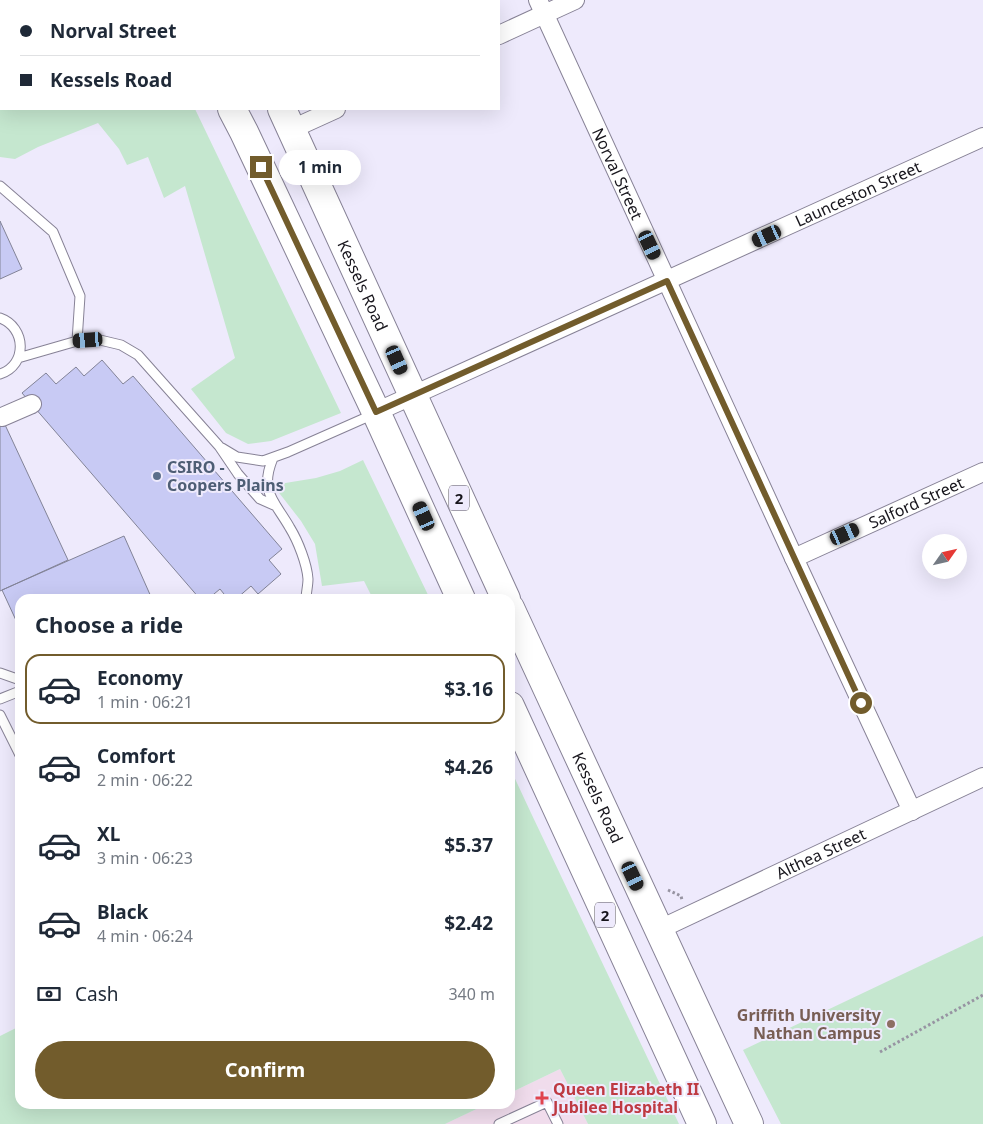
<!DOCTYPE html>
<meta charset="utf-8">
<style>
body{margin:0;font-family:"Noto Sans",sans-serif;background:#f6f6f7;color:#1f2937;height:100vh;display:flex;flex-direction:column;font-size:19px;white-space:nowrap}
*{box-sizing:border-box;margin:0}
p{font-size:16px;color:#747a83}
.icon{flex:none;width:28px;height:28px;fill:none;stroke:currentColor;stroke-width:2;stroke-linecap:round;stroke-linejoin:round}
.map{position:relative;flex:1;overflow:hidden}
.side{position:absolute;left:15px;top:594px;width:500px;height:515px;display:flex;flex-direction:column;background:#fff;border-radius:15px;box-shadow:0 5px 20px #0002}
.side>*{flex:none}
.banner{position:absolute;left:0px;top:0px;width:500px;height:110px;box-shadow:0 5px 20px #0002;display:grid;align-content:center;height:110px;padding:0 20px;background:#fff}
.needle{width:32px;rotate:56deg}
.controls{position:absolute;left:922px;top:534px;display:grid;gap:10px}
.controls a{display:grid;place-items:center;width:45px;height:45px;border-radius:50%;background:#fff;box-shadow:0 5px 20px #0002;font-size:25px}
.end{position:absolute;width:22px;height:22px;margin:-11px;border:6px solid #725c2c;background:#fff;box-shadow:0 0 0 2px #fff}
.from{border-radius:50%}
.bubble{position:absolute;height:35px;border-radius:18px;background:#fff;box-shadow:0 5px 20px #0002;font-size:16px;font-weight:700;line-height:35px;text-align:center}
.car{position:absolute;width:15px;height:30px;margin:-15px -8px;border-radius:6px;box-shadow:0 0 4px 1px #0007;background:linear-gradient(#222 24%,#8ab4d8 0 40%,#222 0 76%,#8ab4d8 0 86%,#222 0)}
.banner b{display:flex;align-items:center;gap:18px;height:48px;font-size:19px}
.banner b+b{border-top:1px solid #e0e1e3}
.banner i{width:12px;height:12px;background:#1f2937}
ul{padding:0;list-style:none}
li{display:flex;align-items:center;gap:15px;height:70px;margin:0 10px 8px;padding:0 10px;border:2px solid transparent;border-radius:15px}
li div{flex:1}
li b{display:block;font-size:19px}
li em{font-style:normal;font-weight:700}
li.active{border-color:#725c2c}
li>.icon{width:45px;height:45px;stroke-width:1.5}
h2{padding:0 20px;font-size:22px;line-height:60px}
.pay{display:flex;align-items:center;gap:12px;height:55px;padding:0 20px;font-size:19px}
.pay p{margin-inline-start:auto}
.cta{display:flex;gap:10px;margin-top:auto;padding:10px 20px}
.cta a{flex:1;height:58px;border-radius:30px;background:#725c2c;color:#fff;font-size:20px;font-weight:700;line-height:58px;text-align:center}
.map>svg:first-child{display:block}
.medical{fill:#f0dcec}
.green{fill:#c5e7cf}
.building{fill:#c8caf4;stroke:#828397}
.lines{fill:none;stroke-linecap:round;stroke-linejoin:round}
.lane-casing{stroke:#878296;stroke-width:11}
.street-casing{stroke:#878296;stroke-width:20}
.highway-casing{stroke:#878296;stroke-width:30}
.path{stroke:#9794a2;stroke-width:3;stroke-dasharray:2.5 2.5;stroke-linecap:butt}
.lane{stroke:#fff;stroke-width:9}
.street{stroke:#fff;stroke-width:18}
.highway{stroke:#fff;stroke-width:28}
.route{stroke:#725c2c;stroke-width:6}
.service-dot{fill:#5c6f8a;stroke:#eeeafc;stroke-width:2}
.education-dot{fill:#8d6e63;stroke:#eeeafc;stroke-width:2}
.health-dot{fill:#e0444e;stroke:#eeeafc;stroke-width:2}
.labels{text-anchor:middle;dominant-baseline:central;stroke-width:4;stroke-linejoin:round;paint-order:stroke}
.shield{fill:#eeeafc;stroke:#58555f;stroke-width:1}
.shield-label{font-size:15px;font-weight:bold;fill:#17151c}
.street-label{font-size:16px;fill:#17151c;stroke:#eeeafc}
.service-label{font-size:16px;font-weight:bold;fill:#4e5e75;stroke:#eeeafc;text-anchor:start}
.education-label{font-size:16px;font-weight:bold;fill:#785e54;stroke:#eeeafc;text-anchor:end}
.health-label{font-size:16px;font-weight:bold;fill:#be3a42;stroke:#eeeafc;text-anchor:start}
</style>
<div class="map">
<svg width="983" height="1124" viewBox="0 0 983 1124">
<rect width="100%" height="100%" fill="#eeeafc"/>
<path class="medical" d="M560 1069 588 1124H445L487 1104H510V1093Z"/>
<path class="green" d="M0 0 117 1H1V109H195L341 413 271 441 248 444 226 433 191 389 235 358 185 186 164 198 148 157 127 165 119 149 98 123 38 147 15 159 0 157Z
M363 460 430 599H373L364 581 322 586 315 544 301 521 273 485 316 478 340 471Z
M510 768 531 813 679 1124H588L560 1069 510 1093Z
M983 936V1124H781L743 1050Z
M20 1026V1104H487L445 1124H0V1036Z"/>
<path class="building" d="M0 221 22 269 0 279Z
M102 360 123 384 133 376 282 549 269 560 281 574 258 594 251 586 236 599H228L220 589 208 599H200L22 393 46 373 56 384 76 367 84 376Z
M0 414 68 560 0 591Z
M124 536 152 599H20V629L2 590Z"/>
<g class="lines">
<defs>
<path id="lane" d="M0 186 53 232 80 296 77 341
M0 318C26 327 28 365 0 374
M18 358 77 341 100 340 121 345 138 355 219 446 238 474 260 499 276 506
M222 448 237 457 263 461 288 452 374 414
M273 458C259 492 274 500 290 528 298 541 307 564 308 579 308 586 306 593 306 599
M0 673 20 680
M0 699 20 691
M0 715 20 755
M499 1124 547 1102 558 1124"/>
<g id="street">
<path id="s1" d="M538 0 794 558 912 811"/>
<path d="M499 35 575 0"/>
<path d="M292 129 336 109"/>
<path id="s2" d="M376 412 983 137"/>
<path d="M2 417 32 404"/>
<path id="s3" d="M794 558 983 472"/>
<path id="s4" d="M658 930 983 777"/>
</g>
<g id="highway">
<path d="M164 0 165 1"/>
<path d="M220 0 221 1"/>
<path d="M232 109 244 132 376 412 461 599"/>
<path id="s5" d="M282 109 506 599"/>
<path id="s6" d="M510 608 749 1124"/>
<path d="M510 706 702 1124"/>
</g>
</defs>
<use href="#lane" class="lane-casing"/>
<use href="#street" class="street-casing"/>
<use href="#highway" class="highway-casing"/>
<path class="path" d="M254 0 255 1
M668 890 681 896 682 900
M880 1052 983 995"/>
<use href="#lane" class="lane"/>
<use href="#street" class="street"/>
<use href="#highway" class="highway"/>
</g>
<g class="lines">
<path class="route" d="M261 167 376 412 667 281 861 703"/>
</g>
<circle class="service-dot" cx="157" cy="476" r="5"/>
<circle class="education-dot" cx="891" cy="1024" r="5"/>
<path class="health-dot" d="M539.5 1090.5h5v5h5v5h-5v5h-5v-5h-5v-5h5z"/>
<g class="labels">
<g class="shield">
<rect x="449" y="485.5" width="20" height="25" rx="4"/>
<rect x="595" y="902.5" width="20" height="25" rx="4"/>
</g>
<g class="shield-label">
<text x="459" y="498">2</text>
<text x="605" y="915">2</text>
</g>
<g class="street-label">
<text stroke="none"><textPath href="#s1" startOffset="191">Norval Street</textPath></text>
<text stroke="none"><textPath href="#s2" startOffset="529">Launceston Street</textPath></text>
<text stroke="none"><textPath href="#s5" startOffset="194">Kessels Road</textPath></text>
<text stroke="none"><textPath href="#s3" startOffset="134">Salford Street</textPath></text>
<text stroke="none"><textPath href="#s6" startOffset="209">Kessels Road</textPath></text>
<text stroke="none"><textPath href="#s4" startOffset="180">Althea Street</textPath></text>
</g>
<g class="service-label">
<text x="167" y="467">CSIRO -<tspan x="167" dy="18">Coopers Plains</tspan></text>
</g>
<g class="education-label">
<text x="881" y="1015">Griffith University<tspan x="881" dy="18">Nathan Campus</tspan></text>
</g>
<g class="health-label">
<text x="553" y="1089">Queen Elizabeth II<tspan x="553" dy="18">Jubilee Hospital</tspan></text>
</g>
</g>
</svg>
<div class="controls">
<a><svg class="needle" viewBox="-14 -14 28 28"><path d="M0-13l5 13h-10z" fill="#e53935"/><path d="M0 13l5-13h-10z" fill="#747a83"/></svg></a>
</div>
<i class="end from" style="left:861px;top:703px"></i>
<i class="end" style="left:261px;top:167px"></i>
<div class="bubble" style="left:279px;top:150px;width:82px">1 min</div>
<i class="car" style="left:767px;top:236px;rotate:245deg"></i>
<i class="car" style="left:650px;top:245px;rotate:155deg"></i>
<i class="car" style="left:88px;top:340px;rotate:266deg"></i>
<i class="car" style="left:397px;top:360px;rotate:156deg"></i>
<i class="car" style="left:424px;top:516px;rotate:336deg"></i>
<i class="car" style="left:845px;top:534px;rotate:66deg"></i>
<i class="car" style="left:633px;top:876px;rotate:155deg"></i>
<div class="banner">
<b><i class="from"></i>Norval Street</b>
<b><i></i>Kessels Road</b>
</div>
<section class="side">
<h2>Choose a ride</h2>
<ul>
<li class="active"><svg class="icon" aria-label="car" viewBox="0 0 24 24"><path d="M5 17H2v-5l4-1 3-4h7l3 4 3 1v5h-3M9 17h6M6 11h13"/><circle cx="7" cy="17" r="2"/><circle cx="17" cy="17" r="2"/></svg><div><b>Economy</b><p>1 min · 06:21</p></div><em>$3.16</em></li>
<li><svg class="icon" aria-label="car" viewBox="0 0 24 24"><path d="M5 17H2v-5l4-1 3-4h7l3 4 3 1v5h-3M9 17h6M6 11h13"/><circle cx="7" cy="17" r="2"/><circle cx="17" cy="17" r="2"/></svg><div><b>Comfort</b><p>2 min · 06:22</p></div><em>$4.26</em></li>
<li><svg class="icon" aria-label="car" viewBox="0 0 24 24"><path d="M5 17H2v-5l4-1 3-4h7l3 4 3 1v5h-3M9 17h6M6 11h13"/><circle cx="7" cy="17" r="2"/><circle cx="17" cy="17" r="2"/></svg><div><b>XL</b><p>3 min · 06:23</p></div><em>$5.37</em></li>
<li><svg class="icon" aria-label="car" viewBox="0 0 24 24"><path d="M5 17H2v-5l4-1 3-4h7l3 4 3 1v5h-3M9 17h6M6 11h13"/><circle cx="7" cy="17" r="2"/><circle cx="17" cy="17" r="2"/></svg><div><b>Black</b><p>4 min · 06:24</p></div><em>$2.42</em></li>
</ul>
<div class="pay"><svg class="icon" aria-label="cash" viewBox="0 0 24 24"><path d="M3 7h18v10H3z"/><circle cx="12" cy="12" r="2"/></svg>Cash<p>340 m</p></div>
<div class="cta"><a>Confirm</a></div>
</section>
</div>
